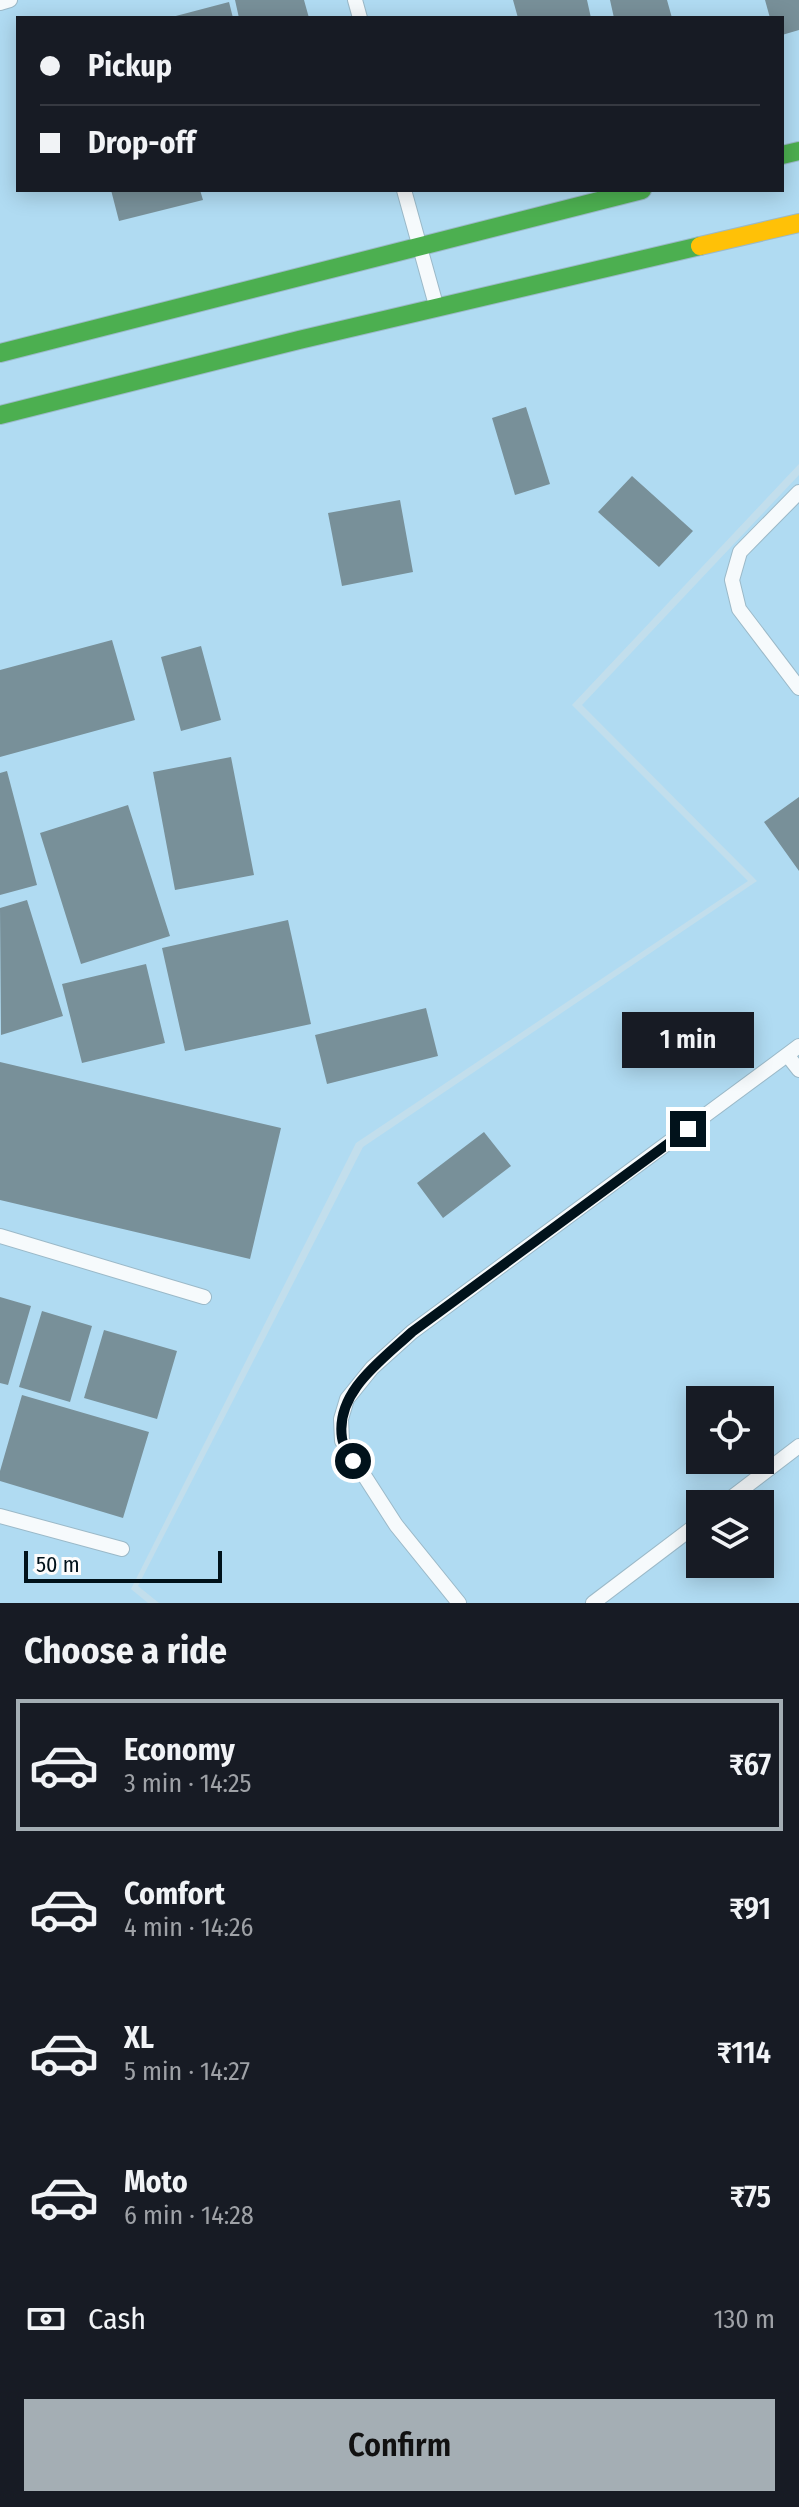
<!DOCTYPE html>
<meta charset="utf-8">
<style>
body{margin:0;font-family:"Fira Sans Condensed",sans-serif;background:#242831;color:#f1f3f6;height:100vh;display:flex;flex-direction:column;font-size:30px;white-space:nowrap}
*{box-sizing:border-box;margin:0}
p{font-size:26px;color:#9ea1a6}
.icon{flex:none;width:44px;height:44px;fill:none;stroke:currentColor;stroke-width:2;stroke-linecap:round;stroke-linejoin:round}
.map{position:relative;height:1603px;overflow:hidden}
.sheet{display:flex;flex-direction:column;background:#171b24;flex:1}
.sheet>*{flex:none}
.hud{position:absolute;left:16px;top:16px;width:768px;height:176px;border-radius:0px;box-shadow:0 4px 20px #0003;display:grid;align-content:center;height:176px;padding:0 24px;background:#171b24}
.tools{position:absolute;left:686px;top:1386px;display:grid;gap:16px}
.tools a{display:grid;place-items:center;width:88px;height:88px;border-radius:0px;background:#171b24;box-shadow:0 4px 20px #0003;font-size:40px}
.scale{position:absolute;left:24px;bottom:20px;width:198px;box-sizing:border-box;padding-left:8px;border:4px solid #01121b;border-top:0;font-size:22px;line-height:28px;white-space:nowrap;color:#01121b;-webkit-text-stroke:6px #fcfcfc;paint-order:stroke}
.end{position:absolute;width:36px;height:36px;margin:-18px;border:10px solid #01121b;background:#fff;box-shadow:0 0 0 4px #fff}
.from{border-radius:50%}
.bubble{position:absolute;height:56px;border-radius:0px;background:#171b24;box-shadow:0 4px 20px #0003;font-size:26px;font-weight:600;line-height:56px;text-align:center}
.hud b{display:flex;align-items:center;gap:28px;height:76px;font-size:30px}
.hud b+b{border-top:2px solid #363941}
.hud i{width:20px;height:20px;background:#f1f3f6}
ul{padding:0;list-style:none}
li{display:flex;align-items:center;gap:24px;height:132px;margin:0 16px 12px;padding:0 8px;border:4px solid transparent;border-radius:0px}
li div{flex:1}
li b{display:block;font-size:30px}
li em{font-style:normal;font-weight:600}
li.active{border-color:#a4aeb4}
li>.icon{width:72px;height:72px;stroke-width:1.5}
h2{padding:0 24px;font-size:36px;line-height:96px}
.pay{display:flex;align-items:center;gap:20px;height:88px;padding:0 24px;font-size:30px}
.pay p{margin-inline-start:auto}
.cta{display:flex;gap:16px;margin-top:auto;padding:16px 24px}
.cta a{flex:1;height:92px;border-radius:0px;background:#a4aeb4;color:#111;font-size:32px;font-weight:600;line-height:92px;text-align:center}
.map>svg:first-child{display:block}
.built{fill:#b0dbf2;fill-rule:evenodd}
.building{fill:#789099}
.lines{fill:none;stroke-linecap:round;stroke-linejoin:round}
.lane-casing{stroke:#9bb9c8;stroke-width:16}
.fast-casing{stroke:#9bb9c8;stroke-width:20}
.slow-casing{stroke:#9bb9c8;stroke-width:20}
.lane{stroke:#f6fafc;stroke-width:14}
.fast{stroke:#4caf50;stroke-width:18}
.slow{stroke:#ffc107;stroke-width:18}
.route{stroke:#01121b;stroke-width:10}
</style>
<div class="map">
<svg width="799" height="1603" viewBox="0 0 799 1603">
<rect width="100%" height="100%" fill="#c2deec"/>
<path class="built" d="M0 0H799V464L572 705 748 881 356 1143 131 1589 148 1603H0ZM18 18H782V190H18Z
M799 475V1603H159L138 1586 363 1147 757 881 582 705ZM700 1400H760V1460H700ZM700 1504H760V1564H700Z"/>
<path class="building" d="M235 0H304L309 18H239Z
M513 0H587L591 18H518Z
M610 0H667L672 18H614Z
M765 0H799V30L782 35V18H770Z
M229 2 233 18H172V17Z
M111 190H200L203 200 119 221Z
M526 407 550 484 515 495 492 418Z
M632 476 693 531 659 567 598 512Z
M400 500 413 572 342 586 328 513Z
M112 640 135 720 0 757V670Z
M201 646 221 720 181 731 161 657Z
M231 757 254 875 175 890 153 772Z
M7 771 37 885 0 895V773Z
M799 797V871L764 822Z
M128 805 170 936 81 964 40 833Z
M27 900 63 1016 1 1035 0 908Z
M288 920 311 1024 185 1051 162 948Z
M146 964 165 1043 82 1063 62 984Z
M426 1008 438 1056 327 1084 315 1035Z
M0 1062 281 1128 250 1259 0 1200Z
M484 1132 511 1166 443 1218 417 1183Z
M0 1297 31 1306 8 1385 0 1383Z
M42 1311 92 1326 70 1402 19 1387Z
M104 1330 177 1351 157 1419 84 1398Z
M22 1395 149 1432 123 1518 0 1481V1471Z"/>
<g class="lines">
<defs>
<path id="lane" d="M355 0 360 18
M0 3 10 0
M404 190 436 305
M799 492 740 552 732 580 739 609 799 688
M788 1056 799 1070
M0 1236 204 1297
M723 1504 799 1446
M0 1516 122 1549
M459 1603 396 1525 342 1441 341 1419 347 1399 372 1368 412 1332 799 1046
M593 1603 700 1522"/>
<path id="fast" d="M782 155 799 151
M0 353 642 190
M0 415 299 340 700 246"/>
<path id="slow" d="M700 246 799 223"/>
</defs>
<use href="#lane" class="lane-casing"/>
<use href="#fast" class="fast-casing"/>
<use href="#slow" class="slow-casing"/>
<use href="#lane" class="lane"/>
<use href="#fast" class="fast"/>
<use href="#slow" class="slow"/>
</g>
<g class="lines">
<path class="route" d="M353 1461C349 1453 343 1446 342 1438 335 1392 382 1360 412 1332L688 1129"/>
</g>
</svg>
<div class="tools">
<a><svg class="icon" aria-label="locate" viewBox="0 0 24 24"><circle cx="12" cy="12" r="6"/><path d="M12 2v4M12 18v4M2 12h4M18 12h4"/></svg></a>
<a><svg class="icon" aria-label="layers" viewBox="0 0 24 24"><path d="M12 4l9 5-9 5-9-5zM3 14l9 5 9-5"/></svg></a>
</div>
<div class="scale">50 m</div>
<i class="end from" style="left:353px;top:1461px"></i>
<i class="end" style="left:688px;top:1129px"></i>
<div class="bubble" style="left:622px;top:1012px;width:132px">1 min</div>
<div class="hud">
<b><i class="from"></i>Pickup</b>
<b><i></i>Drop-off</b>
</div>
</div>
<section class="sheet">
<h2>Choose a ride</h2>
<ul>
<li class="active"><svg class="icon" aria-label="car" viewBox="0 0 24 24"><path d="M5 17H2v-5l4-1 3-4h7l3 4 3 1v5h-3M9 17h6M6 11h13"/><circle cx="7" cy="17" r="2"/><circle cx="17" cy="17" r="2"/></svg><div><b>Economy</b><p>3 min · 14:25</p></div><em>₹67</em></li>
<li><svg class="icon" aria-label="car" viewBox="0 0 24 24"><path d="M5 17H2v-5l4-1 3-4h7l3 4 3 1v5h-3M9 17h6M6 11h13"/><circle cx="7" cy="17" r="2"/><circle cx="17" cy="17" r="2"/></svg><div><b>Comfort</b><p>4 min · 14:26</p></div><em>₹91</em></li>
<li><svg class="icon" aria-label="car" viewBox="0 0 24 24"><path d="M5 17H2v-5l4-1 3-4h7l3 4 3 1v5h-3M9 17h6M6 11h13"/><circle cx="7" cy="17" r="2"/><circle cx="17" cy="17" r="2"/></svg><div><b>XL</b><p>5 min · 14:27</p></div><em>₹114</em></li>
<li><svg class="icon" aria-label="car" viewBox="0 0 24 24"><path d="M5 17H2v-5l4-1 3-4h7l3 4 3 1v5h-3M9 17h6M6 11h13"/><circle cx="7" cy="17" r="2"/><circle cx="17" cy="17" r="2"/></svg><div><b>Moto</b><p>6 min · 14:28</p></div><em>₹75</em></li>
</ul>
<div class="pay"><svg class="icon" aria-label="cash" viewBox="0 0 24 24"><path d="M3 7h18v10H3z"/><circle cx="12" cy="12" r="2"/></svg>Cash<p>130 m</p></div>
<div class="cta"><a>Confirm</a></div>
</section>
